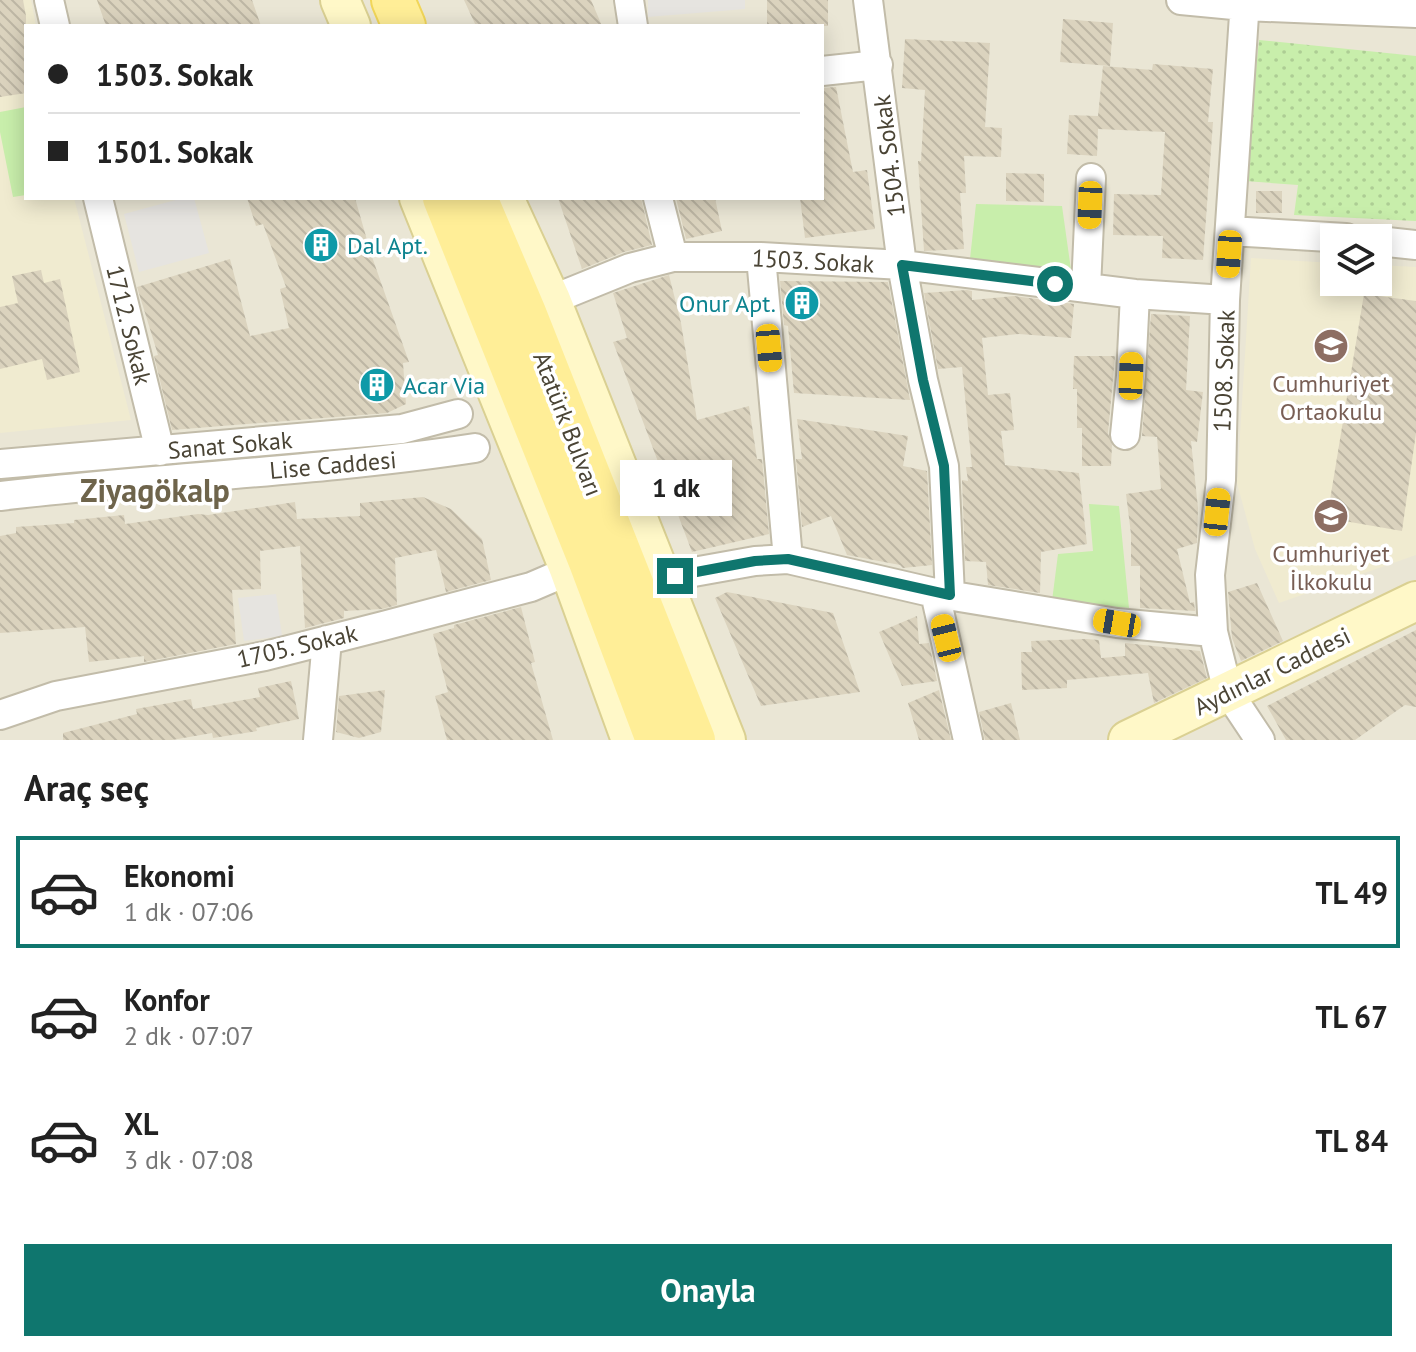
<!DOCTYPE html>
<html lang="tr">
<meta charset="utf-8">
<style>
body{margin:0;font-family:"PT Sans",sans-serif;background:#f2f2f2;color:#222;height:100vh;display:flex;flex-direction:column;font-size:30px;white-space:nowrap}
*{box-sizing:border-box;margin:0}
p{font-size:26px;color:#767676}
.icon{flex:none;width:44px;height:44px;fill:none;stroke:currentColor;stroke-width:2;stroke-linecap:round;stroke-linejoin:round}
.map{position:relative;height:740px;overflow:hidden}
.drawer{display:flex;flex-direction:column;background:#fff;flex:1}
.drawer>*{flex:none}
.hud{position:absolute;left:24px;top:24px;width:800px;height:176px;border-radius:0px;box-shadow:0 4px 20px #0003;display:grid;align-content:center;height:176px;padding:0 24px;background:#fff}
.tools{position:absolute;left:1320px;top:224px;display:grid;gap:16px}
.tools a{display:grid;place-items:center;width:72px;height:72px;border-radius:0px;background:#fff;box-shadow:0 4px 20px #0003;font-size:40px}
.end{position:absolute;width:36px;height:36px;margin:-18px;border:10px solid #0f766e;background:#fff;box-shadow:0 0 0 4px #fff}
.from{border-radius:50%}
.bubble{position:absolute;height:56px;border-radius:0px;background:#fff;box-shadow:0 4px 20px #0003;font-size:26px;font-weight:800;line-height:56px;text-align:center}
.car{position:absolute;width:24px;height:48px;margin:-24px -12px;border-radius:10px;box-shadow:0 0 6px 2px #0007;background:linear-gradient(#f5c518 24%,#345 0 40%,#f5c518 0 76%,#345 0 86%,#f5c518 0)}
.hud b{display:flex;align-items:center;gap:28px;height:76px;font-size:30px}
.hud b+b{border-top:2px solid #e0e0e0}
.hud i{width:20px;height:20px;background:#222}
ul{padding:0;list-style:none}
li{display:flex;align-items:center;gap:24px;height:112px;margin:0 16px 12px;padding:0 8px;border:4px solid transparent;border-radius:0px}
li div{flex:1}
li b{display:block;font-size:30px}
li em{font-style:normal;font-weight:800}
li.on{border-color:#0f766e}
li>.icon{width:72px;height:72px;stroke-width:1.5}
h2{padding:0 24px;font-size:36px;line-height:96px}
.action{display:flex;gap:16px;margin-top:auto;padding:16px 24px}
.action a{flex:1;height:92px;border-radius:0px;background:#0f766e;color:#fff;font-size:32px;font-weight:800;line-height:92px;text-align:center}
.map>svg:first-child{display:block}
.residential{fill:#eae6d5;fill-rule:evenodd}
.education{fill:#f0ebd0}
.grass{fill:url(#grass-dots)}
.garden{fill:#c8eeab}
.parking{fill:#e6e4e0}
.building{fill:url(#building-back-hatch)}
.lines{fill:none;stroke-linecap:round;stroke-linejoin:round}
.street-casing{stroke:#c2bca9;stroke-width:32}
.secondary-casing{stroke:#dad092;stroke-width:42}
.primary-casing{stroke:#f1d659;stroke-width:46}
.street{stroke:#fff;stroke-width:28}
.secondary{stroke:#fff8c8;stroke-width:38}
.primary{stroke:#ffee97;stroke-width:42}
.route{stroke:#0f766e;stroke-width:10}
.labels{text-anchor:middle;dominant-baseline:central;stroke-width:7;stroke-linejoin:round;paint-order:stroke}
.street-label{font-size:24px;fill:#4a4435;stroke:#fff}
.culture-label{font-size:24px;fill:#0d838f;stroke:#fff;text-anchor:start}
.education-label{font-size:24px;fill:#785e54;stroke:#fff}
.district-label{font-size:32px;font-weight:bold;fill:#6e644b;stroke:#fff}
</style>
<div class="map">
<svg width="1416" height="740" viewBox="0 0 1416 740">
<defs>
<pattern id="grass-dots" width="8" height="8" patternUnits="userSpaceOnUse" patternTransform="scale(2)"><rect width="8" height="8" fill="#c8eeab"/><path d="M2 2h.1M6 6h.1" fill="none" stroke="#adcd94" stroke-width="1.8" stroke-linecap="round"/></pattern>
<pattern id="building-back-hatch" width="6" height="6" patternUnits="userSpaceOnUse" patternTransform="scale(2)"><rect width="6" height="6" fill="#dbd3be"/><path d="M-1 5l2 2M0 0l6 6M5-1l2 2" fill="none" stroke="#bdb6a4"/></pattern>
</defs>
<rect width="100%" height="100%" fill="#f5f3e7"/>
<path class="residential" d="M0 0H1416V740H0ZM26 26H822V198H26ZM1334 238H1378V282H1334Z"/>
<path class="education" d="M0 0H31L36 26H26V198H74L131 420 0 433Z
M1251 258 1334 263V282H1378V265L1416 267V555L1279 603 1255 549 1237 483Z"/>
<path class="grass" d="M1259 40 1416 56V221L1294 215 1298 185 1245 181Z"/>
<path class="garden" d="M26 107V195L13 197 0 132V112Z
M976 204 1062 206 1072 277 970 259Z
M1089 504 1119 506 1129 608 1052 601 1058 554 1093 551Z"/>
<path class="parking" d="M648 0H745V9L648 17Z
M183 198H194L209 253 139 272 124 214Z
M276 594 282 636 244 641 238 598Z"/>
<path class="building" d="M0 0H23L26 16V93L0 97Z
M97 0H252L261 26H106Z
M464 0H591L602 26H476Z
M767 0H828V26H767Z
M1063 19 1113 23 1110 66 1060 62Z
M905 39 990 43 985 127 1002 128 1001 157 964 156 966 193H960L964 249 924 251 918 161H921L925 90 902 88Z
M1153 64 1213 69 1208 122H1213L1203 260 1162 258 1163 236 1113 235 1114 194 1161 195 1165 132 1098 129 1097 156 1067 154 1069 115 1098 116 1103 66 1152 70Z
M836 87 853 172 867 170 875 229 805 238 800 198H822V88Z
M1006 173 1044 174V202L1006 201Z
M1256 191H1282V213H1256Z
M247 198H355L371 254 409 362 403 363 406 404 387 413 172 430 154 356 158 355 137 287 230 259 250 336 289 328 280 289 286 287 263 224 256 226Z
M558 198H641L652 245 624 252 582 269Z
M676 198H715L722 231 686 239Z
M41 270 44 283 60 279 80 372 47 380 42 359 0 369V307L18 303 12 276Z
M669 275 681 323 697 420 749 406 757 459H762L769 534 692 552 613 342 627 338 613 293Z
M780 281 888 282 910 400 794 393 788 326 784 325Z
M967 290 972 291V300L1014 296 1074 304 1071 338 1019 334 982 338 988 395 1010 393 1014 430 1001 431 1005 465 1079 473 1087 544 1041 552 1040 593 988 585 986 562 965 561 962 480 968 481 966 467H972L962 367 938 369 924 293Z
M1364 294 1416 301V433L1402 531 1327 518Z
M1151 314 1190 316 1186 390 1203 392 1197 442 1191 441 1198 508 1197 543 1177 549 1190 603 1194 602 1195 611 1140 608V566H1131V534L1126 494 1161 489 1157 437 1142 436Z
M1074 356H1115L1108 433 1112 445 1111 466H1082V428H1077V389H1073Z
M797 419 908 436 903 466 927 471 932 565 903 568 900 565 847 555 831 516 802 527 796 459H802Z
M423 497 451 509 482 539 491 580 446 592 436 550 395 558 397 605 382 609 344 611V618L305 628 300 546 260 551 261 589 232 590 236 644 144 662V656L89 662 85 627 0 633V536L16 533V527L74 523V520L124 515 125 524 198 514 208 515 295 502 297 519 360 516V503Z
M1257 583 1283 641 1241 661 1232 638 1228 592Z
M727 592 833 613 860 692 761 706 715 598Z
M521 607 535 662 531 663 553 740H447L435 696 448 692 433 634 454 628V625Z
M917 616 919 644 929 643 937 681 902 686 879 632Z
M1416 630V707L1405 705 1355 740H1286L1267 706Z
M1086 639 1099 640 1101 658 1125 656V643L1200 651 1207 678 1154 703 1148 673 1067 680V688L1022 690 1021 652H1032L1031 641Z
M291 681 299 719 256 728 257 731 213 738 212 733 172 740H63V733L137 714 136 709 191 699 193 709 260 697 258 688Z
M385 690 381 732 359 738 336 732 339 696Z
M939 690 951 740H919L908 703Z
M1011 703 1020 740H985L979 712Z"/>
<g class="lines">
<defs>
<path id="street" d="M49 0 55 26
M629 0 633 26
M868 0 902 265 923 380 944 466 950 595
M1181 0 1244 6 1416 13
M1245 0 1225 300 1221 480 1210 575 1213 632 1228 692 1260 740
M822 71 878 65
M98 198 160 451
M658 198 673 257
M1230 231 1346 238
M1378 241 1416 245
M761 257 788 559
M1086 288 1091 178
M551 300 630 268 673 257H761L902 265 1135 294 1225 300
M1125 435 1131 376 1135 294
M0 464 402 429 458 414
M0 496C158 477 317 472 475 448
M660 578 755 561 788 559 935 593 1117 623 1213 632
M935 593 968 740
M0 715 56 696 265 656 383 626 531 587 587 563
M318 740 327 640"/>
<path id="secondary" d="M340 0 351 26
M419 198 569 569 631 740
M504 198 551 300 726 740
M1128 740 1416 601"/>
<path id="primary" d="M393 0 404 26
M444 198 590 562 657 740
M476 198 525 313 694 740"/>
</defs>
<use href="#street" class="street-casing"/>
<use href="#secondary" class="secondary-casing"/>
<use href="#primary" class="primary-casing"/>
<use href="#street" class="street"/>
<use href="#secondary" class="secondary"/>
<use href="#primary" class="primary"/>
</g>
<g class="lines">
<path class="route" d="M675 576 755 561 788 559 950 595 944 466 923 380 902 265 1055 284"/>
</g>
<defs>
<symbol id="building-disc" viewBox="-11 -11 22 22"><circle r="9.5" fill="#0f9aa8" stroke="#fff"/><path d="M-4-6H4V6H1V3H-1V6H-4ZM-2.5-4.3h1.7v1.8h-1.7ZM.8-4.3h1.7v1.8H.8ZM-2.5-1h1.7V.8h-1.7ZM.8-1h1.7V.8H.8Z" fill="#fff"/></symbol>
<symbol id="school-disc" viewBox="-11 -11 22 22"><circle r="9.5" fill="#8d6e63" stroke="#fff"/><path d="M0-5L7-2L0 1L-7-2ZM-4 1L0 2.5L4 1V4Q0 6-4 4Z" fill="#fff"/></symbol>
</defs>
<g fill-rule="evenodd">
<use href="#building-disc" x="301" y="225" width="40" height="40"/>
<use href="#building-disc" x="782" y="283" width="40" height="40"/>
<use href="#school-disc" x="1311" y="326" width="40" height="40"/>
<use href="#building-disc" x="357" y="365" width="40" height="40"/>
<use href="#school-disc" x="1311" y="496" width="40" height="40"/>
</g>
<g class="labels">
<g class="street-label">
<text transform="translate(889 156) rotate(-97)">1504. Sokak</text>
<text transform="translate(813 261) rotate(3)">1503. Sokak</text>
<text transform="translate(129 325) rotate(76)">1712. Sokak</text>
<text transform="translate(1224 371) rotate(-88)">1508. Sokak</text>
<text transform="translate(568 424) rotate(69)">Atatürk Bulvarı</text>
<text transform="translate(230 445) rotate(-5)">Sanat Sokak</text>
<text transform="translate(333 465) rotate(-5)">Lise Caddesi</text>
<text transform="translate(297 646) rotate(-13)">1705. Sokak</text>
<text transform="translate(1272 671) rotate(-26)">Aydınlar Caddesi</text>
</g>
<g class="culture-label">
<text x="347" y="245">Dal Apt.</text>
<text x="776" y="303" text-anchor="end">Onur Apt.</text>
<text x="403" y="385">Acar Via</text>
</g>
<g class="education-label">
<text x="1331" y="383">Cumhuriyet<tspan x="1331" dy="28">Ortaokulu</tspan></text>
<text x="1331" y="553">Cumhuriyet<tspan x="1331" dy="28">İlkokulu</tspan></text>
</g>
<g class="district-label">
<text x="155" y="490">Ziyagökalp</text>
</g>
</g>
</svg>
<div class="tools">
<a><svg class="icon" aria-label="layers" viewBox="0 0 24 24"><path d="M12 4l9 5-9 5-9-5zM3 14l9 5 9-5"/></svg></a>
</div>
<i class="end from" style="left:1055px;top:284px"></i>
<i class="end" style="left:675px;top:576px"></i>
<div class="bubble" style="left:620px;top:460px;width:112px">1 dk</div>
<i class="car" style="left:1090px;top:205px;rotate:182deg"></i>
<i class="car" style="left:1229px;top:254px;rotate:184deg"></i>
<i class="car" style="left:769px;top:348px;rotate:175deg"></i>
<i class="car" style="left:1131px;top:376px;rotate:2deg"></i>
<i class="car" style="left:1217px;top:512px;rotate:6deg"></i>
<i class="car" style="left:1117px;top:623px;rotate:280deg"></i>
<i class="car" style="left:946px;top:638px;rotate:346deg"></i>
<div class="hud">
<b><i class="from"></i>1503. Sokak</b>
<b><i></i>1501. Sokak</b>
</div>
</div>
<section class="drawer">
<h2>Araç seç</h2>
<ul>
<li class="on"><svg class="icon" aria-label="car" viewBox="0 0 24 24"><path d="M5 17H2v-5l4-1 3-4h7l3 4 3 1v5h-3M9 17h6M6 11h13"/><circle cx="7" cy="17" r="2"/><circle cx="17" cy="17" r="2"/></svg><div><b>Ekonomi</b><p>1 dk · 07:06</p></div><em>TL 49</em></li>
<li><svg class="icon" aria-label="car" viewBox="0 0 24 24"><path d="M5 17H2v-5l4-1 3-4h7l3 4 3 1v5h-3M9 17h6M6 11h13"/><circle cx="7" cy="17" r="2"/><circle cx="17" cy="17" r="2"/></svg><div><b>Konfor</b><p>2 dk · 07:07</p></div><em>TL 67</em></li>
<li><svg class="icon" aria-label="car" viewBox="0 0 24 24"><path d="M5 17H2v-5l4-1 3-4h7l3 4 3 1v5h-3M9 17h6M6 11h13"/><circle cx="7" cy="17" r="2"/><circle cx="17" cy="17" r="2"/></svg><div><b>XL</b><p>3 dk · 07:08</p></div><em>TL 84</em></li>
</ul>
<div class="action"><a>Onayla</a></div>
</section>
